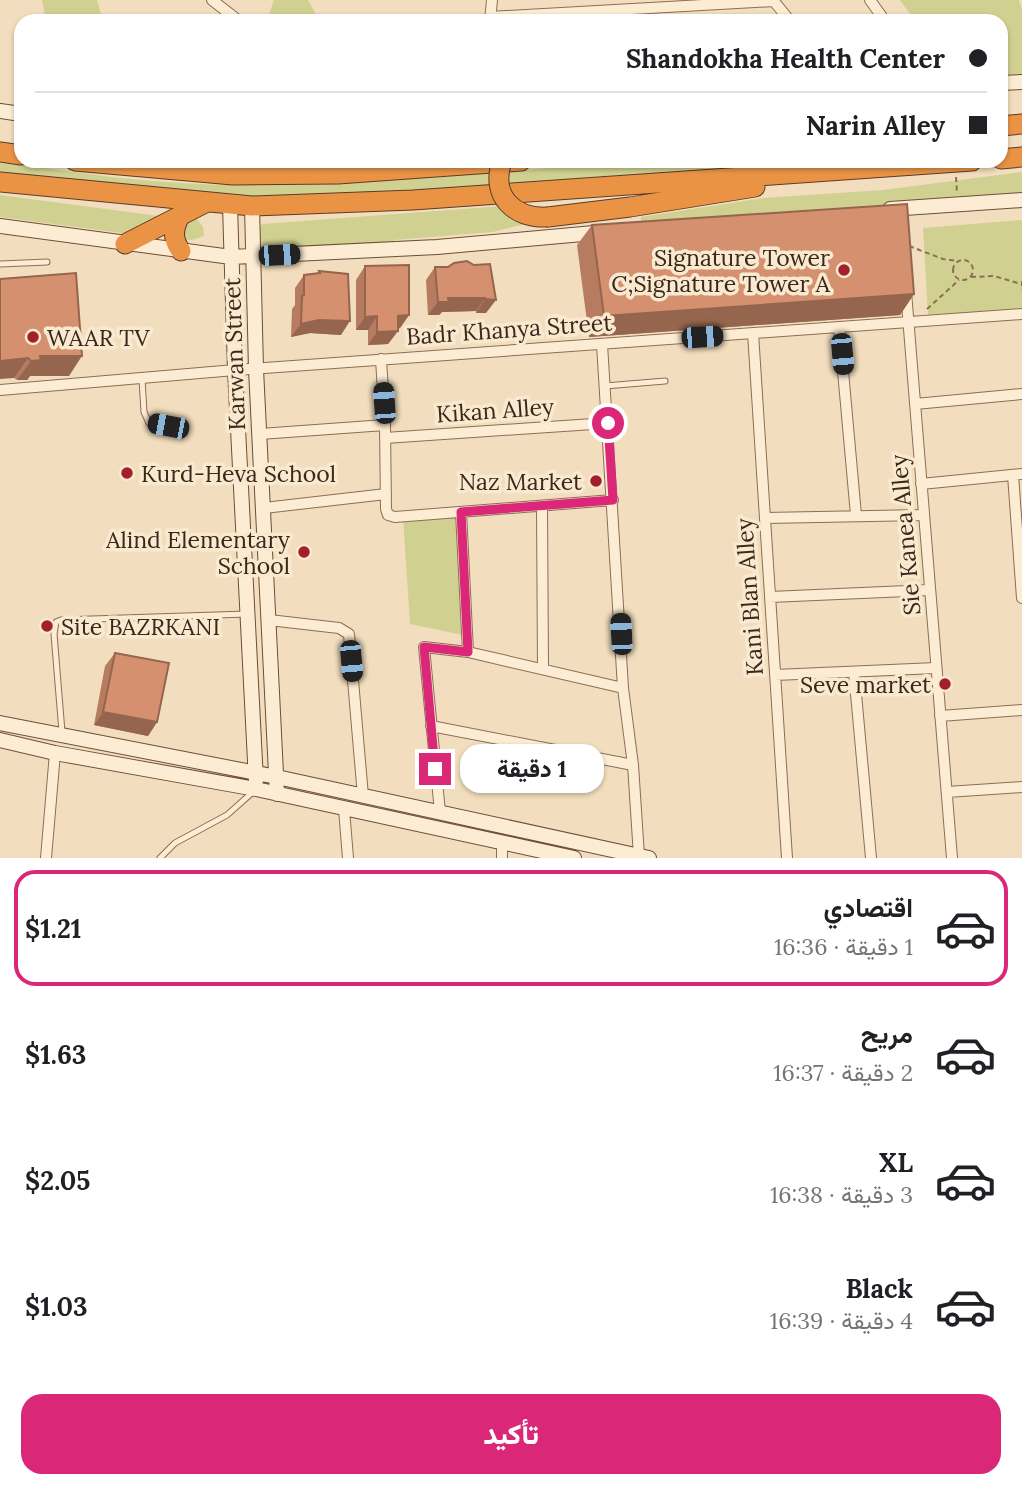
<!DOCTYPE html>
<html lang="ar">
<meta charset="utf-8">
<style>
body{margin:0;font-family:Lora,Vazirmatn,serif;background:#f2f2f2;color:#202124;direction:rtl;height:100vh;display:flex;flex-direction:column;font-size:26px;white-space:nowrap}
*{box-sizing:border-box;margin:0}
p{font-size:23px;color:#757577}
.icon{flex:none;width:38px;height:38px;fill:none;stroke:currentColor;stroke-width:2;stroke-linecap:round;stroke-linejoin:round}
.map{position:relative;height:858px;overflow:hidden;direction:ltr}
.sheet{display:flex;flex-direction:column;background:#fff;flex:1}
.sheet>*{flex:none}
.banner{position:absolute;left:14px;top:14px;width:994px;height:154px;border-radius:21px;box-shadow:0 2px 5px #0004;direction:rtl;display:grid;align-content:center;height:154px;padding:0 21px;background:#fff}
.end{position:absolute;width:32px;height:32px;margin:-16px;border:9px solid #db2777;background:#fff;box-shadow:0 0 0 4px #fff}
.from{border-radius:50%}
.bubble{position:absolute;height:49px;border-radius:21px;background:#fff;box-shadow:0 2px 5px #0004;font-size:23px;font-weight:800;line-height:49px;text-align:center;direction:rtl}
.car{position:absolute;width:21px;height:42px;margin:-21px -10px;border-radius:9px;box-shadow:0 0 5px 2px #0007;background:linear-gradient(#222 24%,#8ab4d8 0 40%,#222 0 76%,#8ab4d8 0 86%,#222 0)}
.banner b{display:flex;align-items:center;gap:24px;height:66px;font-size:26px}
.banner b+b{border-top:2px solid #e0e0e0}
.banner i{width:18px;height:18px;background:#202124}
ul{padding:12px 0 0;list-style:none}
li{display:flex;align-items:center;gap:21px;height:116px;margin:0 14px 10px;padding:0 7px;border:4px solid transparent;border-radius:21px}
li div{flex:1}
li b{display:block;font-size:26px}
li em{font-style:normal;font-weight:800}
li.active{border-color:#db2777}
li>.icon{width:63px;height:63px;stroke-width:1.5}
.cta{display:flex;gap:14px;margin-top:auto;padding:14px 21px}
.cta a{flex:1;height:80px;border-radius:21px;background:#db2777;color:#fff;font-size:28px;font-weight:800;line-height:80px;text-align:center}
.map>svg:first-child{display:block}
.green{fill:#d0d191}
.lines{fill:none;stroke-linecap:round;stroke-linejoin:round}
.lane-casing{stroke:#8d6d55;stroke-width:7}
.street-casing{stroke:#8d6d55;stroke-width:12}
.secondary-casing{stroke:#6e4e38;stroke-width:16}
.highway-casing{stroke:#5a3c2a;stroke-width:21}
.path{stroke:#8d6d55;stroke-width:2;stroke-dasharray:5 3.5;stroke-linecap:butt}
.lane{stroke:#fcecd3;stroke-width:5}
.street{stroke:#fcecd3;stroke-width:10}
.secondary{stroke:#fcecd3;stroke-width:14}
.highway{stroke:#eb9345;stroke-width:19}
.highway-bridge-casing{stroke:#5a3c2a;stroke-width:21;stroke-linecap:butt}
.highway-bridge{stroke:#eb9345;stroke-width:19}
.wall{fill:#b77c60}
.shaded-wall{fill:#95654e}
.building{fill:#d59070;stroke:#95654e;stroke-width:2}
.route{stroke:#db2777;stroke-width:9}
.poi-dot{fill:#a21f2c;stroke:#f9e9cf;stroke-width:2.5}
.labels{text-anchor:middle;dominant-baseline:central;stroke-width:7;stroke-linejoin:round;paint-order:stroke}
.poi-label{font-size:23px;fill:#3b271b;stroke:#f9e9cf;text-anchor:end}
.street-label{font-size:23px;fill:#3b271b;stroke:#f9e9cf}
</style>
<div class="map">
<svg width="1022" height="858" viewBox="0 0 1022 858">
<rect width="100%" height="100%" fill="#f2debe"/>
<path class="green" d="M42 0H97L103 21H46Z
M274 0H308L320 21H264V18L268 17Z
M900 0H1019L1022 9V80L1001 81V21H915Z
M0 161C80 174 161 185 242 185 378 185 514 169 650 161 727 157 805 161 883 161L429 194 227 197 0 175Z
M1022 172V195L641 225V217L763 198 883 190Z
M0 195 174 218 129 234 0 217Z
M502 206 525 224 493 232 394 240 393 246 260 253 258 227 263 224Z
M180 218 197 219 203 227 204 236 192 240 176 239Z
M1022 220V309L928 315 923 228Z
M456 516 463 635 410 624 403 518Z"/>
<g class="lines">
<defs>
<path id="lane" d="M0 264 47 262
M142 379 144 412 149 423 168 426
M605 386 665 381
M62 732 54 634 56 622 61 620 247 614
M160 858 175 843 227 815 254 791"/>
<path id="street" d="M212 0 239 21
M773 0 790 21
M870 0 885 21
M490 17 774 1
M490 21 492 0
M906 292 952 858
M839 327 856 515
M753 333 787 858
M602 344 623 688 633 765 639 856
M381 359 385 425 386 509 388 515 395 517 613 500
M0 390 235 370 1022 314
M915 404 1022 394
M260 434 385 425
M385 438 608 423
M1013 475 1022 598
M921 484 1022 474
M542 506 543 668
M264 508 386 494
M461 512 468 652
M765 518 924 515
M770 597 930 590
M269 620 339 628 349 634 363 796
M854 672 871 858
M775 675 936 668
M940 716 1022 710
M431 726 633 765
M947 792 1022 787
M344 809 348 858
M440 812 424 647 468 652 623 688
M46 858 55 753
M502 858V842"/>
<path id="secondary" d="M1001 83 1022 82
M0 111 21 114
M230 205 235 370 256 781
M252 206 256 369 277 794
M890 209 1022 200
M0 226 231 257 437 247 605 232
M0 723 277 777 649 858
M0 740 55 753 256 789 574 858"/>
<path id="highway" d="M1001 126 1022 124
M0 152 21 155
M1001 159 1022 157
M75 161 233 175 338 174 521 161
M0 182 252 206 413 200 972 161
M180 216C173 229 172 239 181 251
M548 217 630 207 755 187
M125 244 205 203"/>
</defs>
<use href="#lane" class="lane-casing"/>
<use href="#street" class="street-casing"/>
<use href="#secondary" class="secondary-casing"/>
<use href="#highway" class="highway-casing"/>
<path class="path" d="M956 177 957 193
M909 246 943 259 957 261
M953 270a10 10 0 1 1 20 0a10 10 0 1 1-20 0Z
M971 277 994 276 1021 284
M1022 281V290
M927 309 959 280"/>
<use href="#lane" class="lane"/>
<use href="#street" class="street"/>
<use href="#secondary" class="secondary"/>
<use href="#highway" class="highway"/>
<defs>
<path id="highway-bridge" d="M502 161C490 196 514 219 548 217"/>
</defs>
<use href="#highway-bridge" class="highway-bridge-casing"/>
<use href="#highway-bridge" class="highway-bridge"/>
</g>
<path class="wall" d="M592 225 914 294 900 315 589 337 577 245Z
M490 264 486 313H476V311L442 312 439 315H428L426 280 435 267Z
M365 266 409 315 400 328 398 329V331L388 344 368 345V330H356V280Z
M319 271 341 335 310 333 291 337 292 309 295 305V288L304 275 317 273Z
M76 273 69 376H30L27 380H17L14 378Z
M115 653 157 722 148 736 94 725 105 666Z"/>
<path class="shaded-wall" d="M914 294 900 315 589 337 604 316Z
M448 298H485L476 311 442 312 439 315H428L438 302Z
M485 299 496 300 486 313H476Z
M409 315 400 328 388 330 398 316Z
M377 316 368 330H356L365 317Z
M319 320 350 321 341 335 310 333 291 337 301 324Z
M398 331 388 344 368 345 377 332Z
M40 356H82L69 376H30L27 380H17L31 361Z
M28 358 14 378 0 379V361Z
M103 712 157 722 148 736 94 725Z"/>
<path class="building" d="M907 204 914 294 604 316 592 225Z
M467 261 474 265 490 264 496 300 485 299V298H448L449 302H438L435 267H448L454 263Z
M409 265V315L398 316V331L377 332V316L365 317V266Z
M319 271 348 274 350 321 319 320 301 324 302 296 304 295V275L320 273Z
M76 273 82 356H40L41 360 31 361 28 358 0 361V279Z
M115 653 169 663 157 722 103 712Z"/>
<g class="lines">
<path class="route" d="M435 769 424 647 468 652 461 512 613 500 608 423"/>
</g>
<g class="poi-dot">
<circle cx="844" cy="270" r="7"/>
<circle cx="33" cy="337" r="7"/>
<circle cx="127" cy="473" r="7"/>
<circle cx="596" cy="481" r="7"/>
<circle cx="304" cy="552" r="7"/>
<circle cx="47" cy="626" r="7"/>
<circle cx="945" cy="684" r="7"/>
</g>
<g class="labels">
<g class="poi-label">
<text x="830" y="257">Signature Tower<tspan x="830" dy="26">C;Signature Tower A</tspan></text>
<text x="47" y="337" text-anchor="start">WAAR TV</text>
<text x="141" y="473" text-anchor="start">Kurd-Heva School</text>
<text x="582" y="481">Naz Market</text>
<text x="290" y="539">Alind Elementary<tspan x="290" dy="26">School</tspan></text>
<text x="61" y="626" text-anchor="start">Site BAZRKANI</text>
<text x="931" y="684">Seve market</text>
</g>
<g class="street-label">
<text transform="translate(509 329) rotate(-4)">Badr Khanya Street</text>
<text transform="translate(234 354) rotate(-92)">Karwan Street</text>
<text transform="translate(495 410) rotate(-4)">Kikan Alley</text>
<text transform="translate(905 535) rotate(-95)">Sie Kanea Alley</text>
<text transform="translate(749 597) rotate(-94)">Kani Blan Alley</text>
</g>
</g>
</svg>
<i class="end from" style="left:608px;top:423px"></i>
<i class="end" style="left:435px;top:769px"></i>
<div class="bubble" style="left:460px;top:744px;width:144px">1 دقيقة</div>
<i class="car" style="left:279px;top:255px;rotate:87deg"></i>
<i class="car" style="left:702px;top:337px;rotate:86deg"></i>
<i class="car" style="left:842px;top:354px;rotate:175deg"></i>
<i class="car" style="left:384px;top:403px;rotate:356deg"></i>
<i class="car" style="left:168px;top:426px;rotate:281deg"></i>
<i class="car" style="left:621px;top:634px;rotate:357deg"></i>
<i class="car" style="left:351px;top:661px;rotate:175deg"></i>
<div class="banner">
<b><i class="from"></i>Shandokha Health Center</b>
<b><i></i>Narin Alley</b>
</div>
</div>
<section class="sheet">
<ul>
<li class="active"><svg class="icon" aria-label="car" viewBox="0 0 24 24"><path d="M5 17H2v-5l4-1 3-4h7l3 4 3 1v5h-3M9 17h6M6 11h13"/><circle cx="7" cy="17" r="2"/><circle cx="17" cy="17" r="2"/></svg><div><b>اقتصادي</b><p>1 دقيقة · 16:36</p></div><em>$1.21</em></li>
<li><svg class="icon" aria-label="car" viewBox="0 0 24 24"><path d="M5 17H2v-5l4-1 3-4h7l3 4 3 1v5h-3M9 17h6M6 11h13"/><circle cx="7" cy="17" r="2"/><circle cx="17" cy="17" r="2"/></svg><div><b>مريح</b><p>2 دقيقة · 16:37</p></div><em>$1.63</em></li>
<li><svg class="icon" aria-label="car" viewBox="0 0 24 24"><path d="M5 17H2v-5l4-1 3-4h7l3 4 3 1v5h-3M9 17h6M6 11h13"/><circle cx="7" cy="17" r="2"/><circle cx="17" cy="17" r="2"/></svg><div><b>XL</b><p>3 دقيقة · 16:38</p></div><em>$2.05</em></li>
<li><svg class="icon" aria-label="car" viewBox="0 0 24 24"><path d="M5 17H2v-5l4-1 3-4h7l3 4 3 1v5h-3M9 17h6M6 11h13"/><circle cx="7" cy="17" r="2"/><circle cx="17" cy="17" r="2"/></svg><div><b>Black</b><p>4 دقيقة · 16:39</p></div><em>$1.03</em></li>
</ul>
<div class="cta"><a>تأكيد</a></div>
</section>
